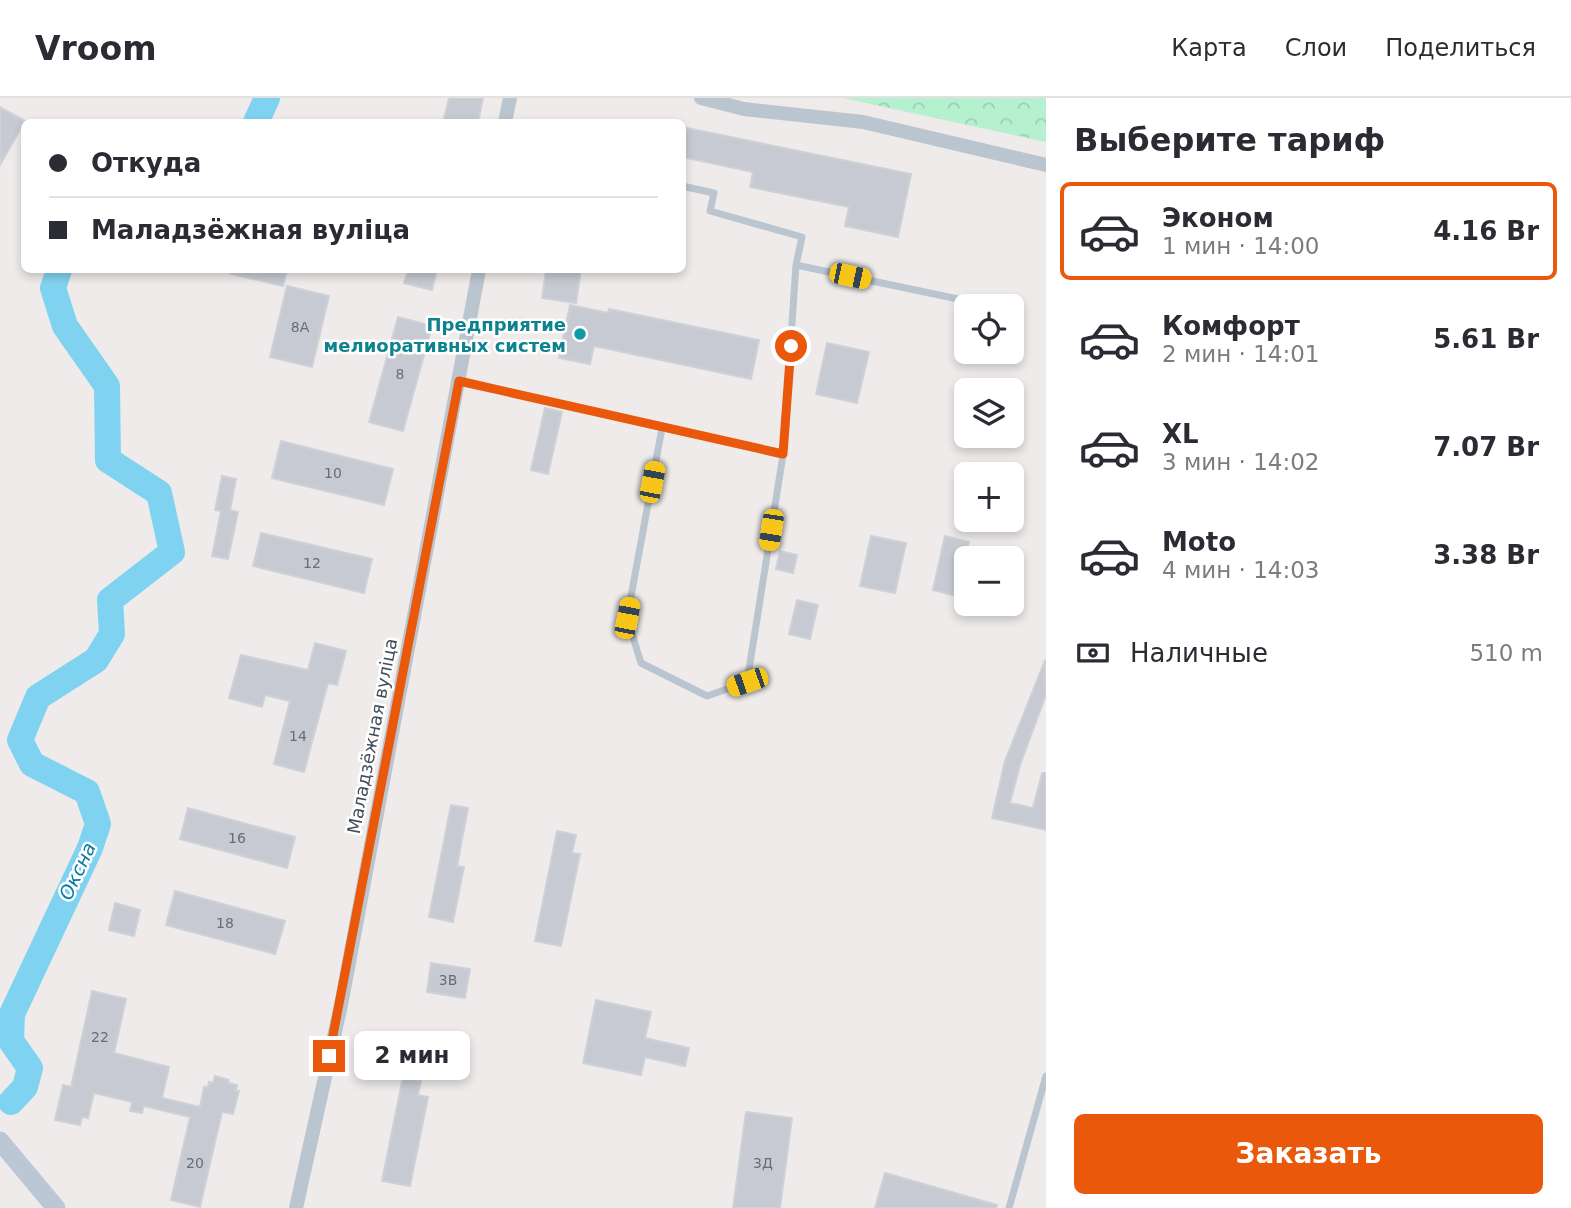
<!DOCTYPE html>
<html lang="ru">
<meta charset="utf-8">
<style>
body{margin:0;font-family:"DejaVu Sans",sans-serif;background:#f2f2f3;color:#2b2b33;height:100vh;display:flex;flex-direction:column;font-size:26px;white-space:nowrap}
*{box-sizing:border-box;margin:0}
p{font-size:23px;color:#7c7c81}
.icon{flex:none;width:38px;height:38px;fill:none;stroke:currentColor;stroke-width:2;stroke-linecap:round;stroke-linejoin:round}
.map{position:relative;flex:1;overflow:hidden}
.side{display:flex;flex-direction:column;background:#fff;width:525px}
.side>*{flex:none}
.banner{position:absolute;left:21px;top:21px;width:665px;height:154px;border-radius:10px;box-shadow:0 4px 10px #0003;display:grid;align-content:center;height:154px;padding:0 28px;background:#fff}
.buttons{position:absolute;left:954px;top:196px;display:grid;gap:14px}
.buttons a{display:grid;place-items:center;width:70px;height:70px;border-radius:10px;background:#fff;box-shadow:0 4px 10px #0003;font-size:35px}
.end{position:absolute;width:32px;height:32px;margin:-16px;border:9px solid #ea580c;background:#fff;box-shadow:0 0 0 4px #fff}
.from{border-radius:50%}
.bubble{position:absolute;height:49px;border-radius:10px;background:#fff;box-shadow:0 4px 10px #0003;font-size:23px;font-weight:600;line-height:49px;text-align:center}
.car{position:absolute;width:21px;height:42px;margin:-21px -10px;border-radius:9px;box-shadow:0 0 5px 2px #0007;background:linear-gradient(#f5c518 24%,#345 0 40%,#f5c518 0 76%,#345 0 86%,#f5c518 0)}
.banner b{display:flex;align-items:center;gap:24px;height:66px;font-size:26px}
.banner b+b{border-top:2px solid #e1e1e2}
.banner i{width:18px;height:18px;background:#2b2b33}
ul{padding:0;list-style:none}
li{display:flex;align-items:center;gap:21px;height:98px;margin:0 14px 10px;padding:0 14px;border:4px solid transparent;border-radius:10px}
li div{flex:1}
li b{display:block;font-size:26px}
li em{font-style:normal;font-weight:600}
li.selected{border-color:#ea580c}
li>.icon{width:63px;height:63px;stroke-width:1.5}
h2{padding:0 28px;font-size:32px;line-height:84px}
.pay{display:flex;align-items:center;gap:18px;height:77px;padding:0 28px;font-size:26px}
.pay p{margin-inline-start:auto}
.button{display:flex;gap:14px;margin-top:auto;padding:14px 28px}
.button a{flex:1;height:80px;border-radius:10px;background:#ea580c;color:#fff;font-size:28px;font-weight:600;line-height:80px;text-align:center}
header{display:flex;align-items:center;gap:42px;box-sizing:border-box;height:98px;padding:0 35px;background:#fff;border-bottom:2px solid #e1e1e2}
header strong{font-size:33px}
nav{display:flex;gap:38px;margin-inline-start:auto;font-size:24px}
main{display:flex;flex:1;min-height:0}
.map>svg:first-child{display:block}
.forest{fill:url(#forest-crowns)}
.lines{fill:none;stroke-linecap:round;stroke-linejoin:round}
.river{stroke:#80d3f0;stroke-width:26}
.building{fill:#c7cad2;stroke:#cfd1d8;stroke-width:2}
.lane{stroke:#bbc5cf;stroke-width:7}
.street{stroke:#bbc5cf;stroke-width:14}
.secondary{stroke:#bcc7d6;stroke-width:19}
.route{stroke:#ea580c;stroke-width:9}
.culture-dot{fill:#0f9aa8;stroke:#fff;stroke-width:2.5}
.labels{text-anchor:middle;dominant-baseline:central;stroke-width:5;stroke-linejoin:round;paint-order:stroke}
.number-label{font-size:14px;fill:#646d78}
.culture-label{font-size:18px;font-weight:bold;fill:#0d838f;stroke:#fff;text-anchor:end}
.street-label{font-size:18px;fill:#434e5a;stroke:#fff}
.water-label{font-size:19px;font-style:italic;fill:#057aa4;stroke:#fff}
</style>
<header>
<strong>Vroom</strong>
<nav><a>Карта</a><a>Слои</a><a>Поделиться</a></nav>
</header>
<main>
<div class="map">
<svg width="1046" height="1110" viewBox="0 0 1046 1110">
<defs>
<pattern id="forest-crowns" width="20" height="18" patternUnits="userSpaceOnUse" patternTransform="scale(1.75)"><rect width="20" height="18" fill="#b5f0cf"/><path d="M2 6a3 3 0 1 1 6 0M12 15a3 3 0 1 1 6 0" fill="none" stroke="#9dcfb4"/></pattern>
</defs>
<rect width="100%" height="100%" fill="#efebeb"/>
<path class="forest" d="M843 0H1046V44Z"/>
<g class="lines">
<path class="river" d="M256 24 267 0
M11 1004 25 989 30 970 11 943 12 916 90 750 98 726 87 694 32 666 20 642 38 599 96 562 112 536 110 502 172 454 159 395 108 362 107 288 65 228 53 190 59 172"/>
</g>
<path class="building" d="M449 0H483L478 24H443Z
M0 9 25 23 0 67Z
M682 29 911 76 898 139 845 128 849 109 750 89 753 74 682 59Z
M231 172H287L283 188 231 176Z
M408 172H437L432 192 404 185Z
M546 172H581L576 205 542 200Z
M287 188 329 198 312 269 270 259Z
M570 207 608 215 609 211 759 242 751 281 594 248 590 266 559 260Z
M398 219 432 228 403 333 369 324Z
M827 245 869 254 857 305 816 296Z
M545 310 562 314 548 376 531 372Z
M281 343 393 371 384 407 272 380Z
M222 378 236 381 230 412 238 414 228 461 212 458 221 413 215 412Z
M261 435 372 461 364 495 253 468Z
M871 438 906 445 895 495 860 488Z
M945 438 969 444 956 498 933 492Z
M780 453 797 457 793 475 776 471Z
M797 502 818 507 810 541 789 536Z
M315 545 346 553 337 587 328 585 304 674 274 666 290 603 265 597 262 609 229 600 241 557 308 572Z
M1045 562 1046 597 1020 667 1010 705 1033 710 1042 675H1046V732L992 720 1005 663Z
M451 707 468 710 457 768 464 769 453 824 429 819Z
M188 710 295 739 287 770 180 741Z
M557 733 576 737 572 755 580 756 561 848 535 843Z
M175 793 285 823 275 856 166 827Z
M115 805 140 812 134 838 109 832Z
M431 865 470 871 465 900 427 894Z
M92 893 126 901 114 955 169 969 162 1000 200 1009 204 989H208L209 984 213 985 215 978 229 982 228 985 237 987 236 993H239L233 1016 222 1014 200 1109 171 1102 190 1019 144 1008 142 1015 130 1013 132 1004 94 995 88 1020 82 1019 80 1027 55 1022 63 987 71 989Z
M596 902 651 914 645 940 689 950 685 968 645 959 641 977 583 965Z
M403 979 421 983 418 997 428 999 410 1088 382 1083Z
M746 1014 792 1020 780 1110H733Z
M885 1075 997 1107 996 1110H875Z"/>
<g class="lines">
<path class="lane" d="M682 88 714 95 710 113 802 139 796 167 783 357
M796 167 958 201
M459 283 783 357 747 584 707 598 641 565 627 520 662 330
M1009 1110 1046 978"/>
<path class="street" d="M701 0 744 11 863 24 1046 67
M505 24 510 0
M296 1110 341 907 479 172"/>
<path class="secondary" d="M0 1043 56 1110"/>
</g>
<g class="lines">
<path class="route" d="M329 958 459 283 783 356 791 248"/>
</g>
<circle class="culture-dot" cx="580" cy="236" r="7"/>
<g class="labels">
<g class="number-label">
<text x="300" y="229">8А</text>
<text x="400" y="276">8</text>
<text x="333" y="375">10</text>
<text x="312" y="465">12</text>
<text x="298" y="638">14</text>
<text x="237" y="740">16</text>
<text x="225" y="825">18</text>
<text x="448" y="882">3В</text>
<text x="100" y="939">22</text>
<text x="195" y="1065">20</text>
<text x="763" y="1065">3Д</text>
</g>
<g class="culture-label">
<text x="566" y="226">Предприятие<tspan x="566" dy="21">мелиоративных систем</tspan></text>
</g>
<g class="street-label">
<text transform="translate(372 638) rotate(-79)">Маладзёжная вуліца</text>
</g>
<g class="water-label">
<text transform="translate(77 773) rotate(-65)">Оксна</text>
</g>
</g>
</svg>
<div class="buttons">
<a><svg class="icon" aria-label="locate" viewBox="0 0 24 24"><circle cx="12" cy="12" r="6"/><path d="M12 2v4M12 18v4M2 12h4M18 12h4"/></svg></a>
<a><svg class="icon" aria-label="layers" viewBox="0 0 24 24"><path d="M12 4l9 5-9 5-9-5zM3 14l9 5 9-5"/></svg></a>
<a>+</a>
<a>−</a>
</div>
<i class="end from" style="left:791px;top:248px"></i>
<i class="end" style="left:329px;top:958px"></i>
<div class="bubble" style="left:354px;top:933px;width:116px">2 мин</div>
<i class="car" style="left:850px;top:178px;rotate:102deg"></i>
<i class="car" style="left:652px;top:384px;rotate:11deg"></i>
<i class="car" style="left:771px;top:432px;rotate:189deg"></i>
<i class="car" style="left:627px;top:520px;rotate:11deg"></i>
<i class="car" style="left:747px;top:584px;rotate:251deg"></i>
<div class="banner">
<b><i class="from"></i>Откуда</b>
<b><i></i>Маладзёжная вуліца</b>
</div>
</div>
<section class="side">
<h2>Выберите тариф</h2>
<ul>
<li class="selected"><svg class="icon" aria-label="car" viewBox="0 0 24 24"><path d="M5 17H2v-5l4-1 3-4h7l3 4 3 1v5h-3M9 17h6M6 11h13"/><circle cx="7" cy="17" r="2"/><circle cx="17" cy="17" r="2"/></svg><div><b>Эконом</b><p>1 мин · 14:00</p></div><em>4.16 Br</em></li>
<li><svg class="icon" aria-label="car" viewBox="0 0 24 24"><path d="M5 17H2v-5l4-1 3-4h7l3 4 3 1v5h-3M9 17h6M6 11h13"/><circle cx="7" cy="17" r="2"/><circle cx="17" cy="17" r="2"/></svg><div><b>Комфорт</b><p>2 мин · 14:01</p></div><em>5.61 Br</em></li>
<li><svg class="icon" aria-label="car" viewBox="0 0 24 24"><path d="M5 17H2v-5l4-1 3-4h7l3 4 3 1v5h-3M9 17h6M6 11h13"/><circle cx="7" cy="17" r="2"/><circle cx="17" cy="17" r="2"/></svg><div><b>XL</b><p>3 мин · 14:02</p></div><em>7.07 Br</em></li>
<li><svg class="icon" aria-label="car" viewBox="0 0 24 24"><path d="M5 17H2v-5l4-1 3-4h7l3 4 3 1v5h-3M9 17h6M6 11h13"/><circle cx="7" cy="17" r="2"/><circle cx="17" cy="17" r="2"/></svg><div><b>Moto</b><p>4 мин · 14:03</p></div><em>3.38 Br</em></li>
</ul>
<div class="pay"><svg class="icon" aria-label="cash" viewBox="0 0 24 24"><path d="M3 7h18v10H3z"/><circle cx="12" cy="12" r="2"/></svg>Наличные<p>510 m</p></div>
<div class="button"><a>Заказать</a></div>
</section>
</main>
